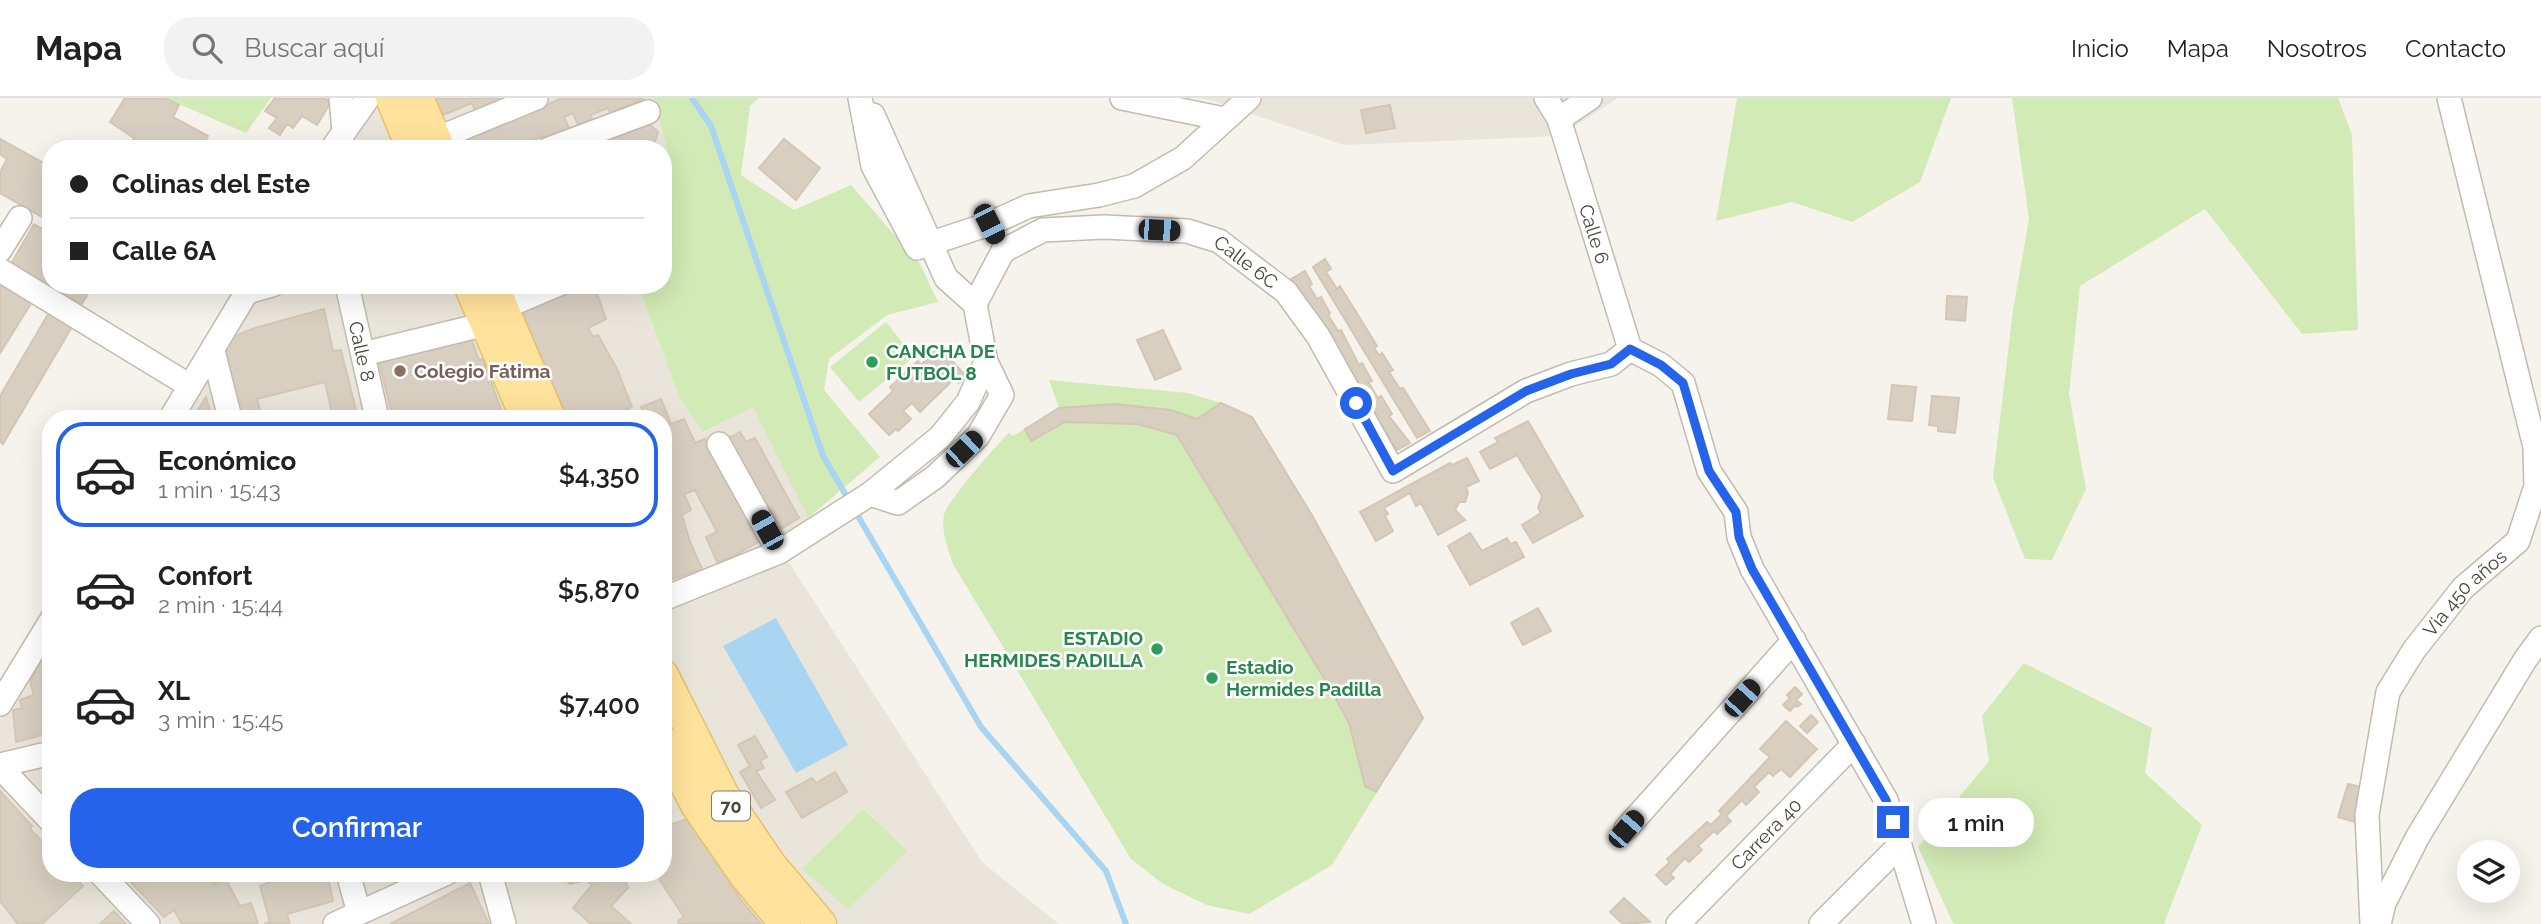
<!DOCTYPE html>
<html lang="es">
<meta charset="utf-8">
<style>
body{margin:0;font-family:Raleway,sans-serif;background:#f2f2f2;color:#202124;height:100vh;display:flex;flex-direction:column;font-size:26px;white-space:nowrap}
*{box-sizing:border-box;margin:0}
p{font-size:23px;color:#757577}
.icon{flex:none;width:38px;height:38px;fill:none;stroke:currentColor;stroke-width:2;stroke-linecap:round;stroke-linejoin:round}
.map{position:relative;flex:1;overflow:hidden}
.panel{position:absolute;left:42px;top:312px;width:630px;height:472px;display:flex;flex-direction:column;background:#fff;border-radius:28px;box-shadow:0 7px 28px #0002}
.panel>*{flex:none}
.hud{position:absolute;left:42px;top:42px;width:630px;height:154px;border-radius:28px;box-shadow:0 7px 28px #0002;display:grid;align-content:center;height:154px;padding:0 28px;background:#fff}
.tools{position:absolute;left:2457px;top:742px;display:grid;gap:14px}
.tools a{display:grid;place-items:center;width:63px;height:63px;border-radius:50%;background:#fff;box-shadow:0 7px 28px #0002;font-size:35px}
.end{position:absolute;width:32px;height:32px;margin:-16px;border:9px solid #2563eb;background:#fff;box-shadow:0 0 0 4px #fff}
.from{border-radius:50%}
.bubble{position:absolute;height:49px;border-radius:24px;background:#fff;box-shadow:0 7px 28px #0002;font-size:23px;font-weight:600;line-height:49px;text-align:center}
.car{position:absolute;width:21px;height:42px;margin:-21px -10px;border-radius:9px;box-shadow:0 0 5px 2px #0007;background:linear-gradient(#222 24%,#8ab4d8 0 40%,#222 0 76%,#8ab4d8 0 86%,#222 0)}
.hud b{display:flex;align-items:center;gap:24px;height:66px;font-size:26px}
.hud b+b{border-top:2px solid #e0e0e0}
.hud i{width:18px;height:18px;background:#202124}
ul{padding:12px 0 0;list-style:none}
li{display:flex;align-items:center;gap:21px;height:105px;margin:0 14px 10px;padding:0 14px;border:4px solid transparent;border-radius:28px}
li div{flex:1}
li b{display:block;font-size:26px}
li em{font-style:normal;font-weight:600}
li.on{border-color:#2563eb}
li>.icon{width:63px;height:63px;stroke-width:1.5}
.primary-button{display:flex;gap:14px;margin-top:auto;padding:14px 28px}
.primary-button a{flex:1;height:80px;border-radius:28px;background:#2563eb;color:#fff;font-size:28px;font-weight:600;line-height:80px;text-align:center}
header{display:flex;align-items:center;gap:42px;box-sizing:border-box;height:98px;padding:0 35px;background:#fff;border-bottom:2px solid #e0e0e0}
header strong{font-size:33px}
nav{display:flex;gap:38px;margin-inline-start:auto;font-size:24px}
.search{width:490px;height:63px;background:#f2f2f2;display:flex;align-items:center;gap:18px;box-sizing:border-box;padding:0 24px;border-radius:28px;color:#757577;font-size:26px}
.map>svg:first-child{display:block}
.residential{fill:#eae5da}
.green{fill:#d2eab5}
.water{fill:#a9d4f2}
.lines{fill:none;stroke-linecap:round;stroke-linejoin:round}
.stream{stroke:#a9d4f2;stroke-width:6}
.building{fill:#d8cfc1;stroke:#d3c7b4;stroke-width:2}
.minor-casing{stroke:#c2bbae;stroke-width:26}
.major-casing{stroke:#e6c16a;stroke-width:33}
.minor{stroke:#fff;stroke-width:23}
.major{stroke:#ffe39c;stroke-width:30}
.route{stroke:#2563eb;stroke-width:9}
.leisure-dot{fill:#2e9e5b;stroke:#fff;stroke-width:2.5}
.education-dot{fill:#8d6e63;stroke:#fff;stroke-width:2.5}
.labels{text-anchor:middle;dominant-baseline:central;stroke-width:5;stroke-linejoin:round;paint-order:stroke}
.shield{fill:#fff;stroke:#817c74;stroke-width:2}
.shield-label{font-size:18px;font-weight:bold;fill:#4b4439}
.street-label{font-size:19px;fill:#4b4439;stroke:#fff}
.leisure-label{font-size:19px;font-weight:bold;fill:#27864d;stroke:#fff;text-anchor:start}
.education-label{font-size:19px;font-weight:bold;fill:#785e54;stroke:#fff;text-anchor:start}
</style>
<header>
<strong>Mapa</strong>
<div class="search"><svg class="icon" aria-label="search" viewBox="0 0 24 24"><circle cx="10" cy="10" r="6"/><path d="M15 15l6 6"/></svg>Buscar aquí</div>
<nav><a>Inicio</a><a>Mapa</a><a>Nosotros</a><a>Contacto</a></nav>
</header>
<div class="map">
<svg width="2541" height="826" viewBox="0 0 2541 826">
<rect width="100%" height="100%" fill="#f6f3ec"/>
<path class="residential" d="M390 0H653L670 61 663 64V51H336L355 28Z
M1197 0H1618L1560 38 1344 47 1214 3Z
M239 187H638L680 301 704 334 753 308 808 420 779 449 982 764 1059 826H0V581L51 496V775H663V320H158Z"/>
<path class="green" d="M165 0H271L246 35Z
M653 0H759L750 8 741 77 794 112 851 87 920 166 938 204 887 217 829 261 824 292 880 359 808 420 753 309 703 334 680 301 638 187H663V64L670 61Z
M1737 0H1951L1920 84 1852 124 1792 104 1716 123Z
M2012 0H2338L2352 37 2358 232 2302 236 2205 111 2080 188 2069 296 2086 391 2052 462 2025 461 1993 380 2013 212 2029 121Z
M886 224 914 259 859 304 830 269Z
M1049 282 1188 295 1221 305 1252 319 1313 419 1423 620 1332 767 1249 816 1207 807 1163 786 1131 761 953 466C948 451 941 434 944 417 945 406 997 346 1009 335L1013 338 1059 310Z
M2024 565 2152 630 2145 675 2202 727 2164 826H1955L1952 823 1918 749 1989 663 1982 618Z
M863 711 907 753 848 811 802 771Z"/>
<path class="water" d="M776 520 848 647 796 675 723 548Z"/>
<g class="lines">
<path class="stream" d="M692 0 711 28 823 358 981 629 1106 773 1126 826"/>
</g>
<path class="building" d="M125 0H165L179 7 173 19 208 38 201 51H128L134 40 110 24Z
M275 0H324L331 4 317 27 302 18 293 30 287 26 280 37 269 30 277 20 265 13Z
M435 0H527L478 20 472 5 443 17Z
M562 0 644 1 610 15 608 10 590 17 593 21 578 27 573 15 564 19 570 32 545 41 544 38 524 45 523 43 504 51H456L452 42 479 36Z
M1390 7 1395 30 1366 35 1361 12Z
M646 23 658 34 653 50 587 51 585 45Z
M0 41 51 69V124L0 95V74L7 61 0 56Z
M784 41 820 70 796 102 759 70Z
M34 126 51 136 49 188 11 166Z
M1325 161 1331 171 1326 174 1337 191 1340 188 1377 248 1374 250 1379 257 1382 255 1393 272 1389 274 1400 291 1403 290 1430 333 1417 340 1313 169Z
M1305 173 1312 186 1309 188 1317 201 1321 199 1330 215 1328 217 1338 233 1341 232 1359 267 1362 265 1372 283 1368 284 1378 300 1381 298 1392 316 1389 318 1410 345 1397 352 1291 181Z
M0 185 32 204 0 255Z
M54 187H93L82 206 53 189Z
M576 187H594L606 221 588 230 593 239 598 237 617 271 632 309 605 320H567L520 210Z
M1947 198 1967 199 1965 223 1946 221Z
M324 211 333 253 341 252 358 320H333L325 284 257 301 262 320H241L224 248 232 239 255 230Z
M50 213 73 227 3 346 0 344V298Z
M1163 232 1181 271 1155 282 1137 242Z
M471 240 479 262 483 261 504 320H393L378 261Z
M939 249 966 278 959 285 954 281 920 314 912 305 903 313 911 321 898 333 896 331 889 337 869 316 893 293 890 289 918 263 921 267Z
M1892 287 1916 289 1912 323 1888 321Z
M1932 298 1959 300 1955 335 1938 333V328L1929 327Z
M206 299 212 320H193Z
M661 301 671 326 684 321 695 345 705 341 762 442 732 459 717 464 706 439 717 434 695 392 684 396 691 412 682 417 690 444 702 471 663 484V320H646L641 309Z
M1221 305 1252 319 1313 419 1423 620 1376 694 1365 688 1349 625 1331 592 1177 337 1138 326 1065 324 1031 343 1025 331 1059 310 1115 306 1171 312 1197 321Z
M1528 323 1583 418 1533 445 1522 427 1541 415 1538 410 1542 398 1517 357 1490 371 1480 354 1498 344 1495 340Z
M740 334 746 344 755 340 799 420 774 435 723 343Z
M1467 360 1479 383 1466 389 1468 395 1465 404H1459L1455 412 1465 422 1438 437 1421 405 1416 408 1410 395 1384 410 1388 416 1385 418 1393 433 1376 443 1360 414 1450 365 1452 367Z
M1470 435 1482 453 1507 440 1510 446 1516 444 1524 459 1470 487 1448 448Z
M1538 510 1551 533 1523 547 1511 525Z
M51 548V625L43 627 46 636 16 644 13 612 22 610 20 602 34 597 30 583Z
M1795 589 1802 596 1796 602 1801 606 1797 609 1795 607 1790 613 1783 607 1790 600 1787 597Z
M1811 617 1818 624 1807 635 1800 628Z
M1786 623 1817 651 1790 679 1781 671 1773 678 1769 674 1754 689 1759 694 1746 707 1742 702 1726 718 1731 723 1717 736 1714 733 1698 748 1702 752 1689 764 1685 760 1670 776 1674 780 1666 787 1656 777 1670 764 1667 761 1707 724 1711 727 1722 716 1719 713 1770 659 1760 651Z
M755 638 767 659 760 663 764 670 756 673 775 702 761 710 740 674 750 668 738 647Z
M835 674 847 694 802 720 786 694 812 680 816 685Z
M2348 686 2366 690 2355 724 2338 719Z
M0 693 32 728 30 731 51 753V775H71L83 788 42 826H18L0 803Z
M688 721 741 802 761 826H679L678 823 684 819 661 784 658 775H663V729Z
M122 775H206L213 786 226 782 240 808 251 805 258 826H182L174 812 164 819Z
M271 775H327L333 803 287 816 290 826H264L270 824 260 788 273 783Z
M355 775H400L358 784Z
M558 775H623L628 790 611 808 631 826H591L573 810 592 787 586 782 570 786Z
M470 785 489 826H390Z
M1624 800 1650 824 1623 826 1610 814Z
M114 813 126 826H100Z"/>
<g class="lines">
<defs>
<g id="minor">
<path d="M341 0 344 33"/>
<path d="M860 0 873 68 917 150 989 126 1029 108 1099 97 1134 88 1183 60 1249 0"/>
<path d="M1122 0 1224 21"/>
<path id="s1" d="M1546 0 1559 21 1630 251"/>
<path d="M873 17 946 180 975 206"/>
<path d="M1559 21 1590 0"/>
<path d="M436 41 536 0"/>
<path d="M332 51 368 0"/>
<path d="M549 51 648 14"/>
<path d="M0 152 20 120"/>
<path id="s2" d="M1003 153 1043 132 1104 129 1187 133 1219 143 1286 194 1318 238 1393 373 1526 293 1571 276 1611 266 1630 251"/>
<path d="M0 172 190 288"/>
<path id="s3" d="M347 187 377 320"/>
<path d="M247 194 272 187"/>
<path d="M975 206 1003 153"/>
<path d="M502 210 557 187"/>
<path d="M1630 251 1661 267 1683 285 1709 373 1736 414 1739 439 1752 471 1886 702 1924 826"/>
<path d="M213 253 230 320"/>
<path d="M363 256 486 226"/>
<path d="M171 320 251 187"/>
<path d="M719 346 779 454"/>
<path d="M870 396 898 405 935 379 978 338 1002 297 986 264"/>
<path d="M663 501 779 454 870 396 940 339 968 304 986 264 975 206"/>
<path d="M0 606 51 523"/>
<path d="M0 667 51 655"/>
<path d="M0 669 51 723"/>
<path d="M1626 731 1794 542"/>
<path d="M100 775 148 826"/>
<path d="M348 775 359 815"/>
<path d="M490 775 504 826"/>
<path d="M335 826 447 775"/>
<path id="s4" d="M1678 826 1854 646"/>
<path d="M1821 826 1900 747"/>
<path id="s5" d="M2372 826 2367 717 2388 594 2414 552 2463 490 2518 443 2536 388 2535 349 2449 0"/>
<path d="M2379 826 2384 805 2417 740 2525 562 2541 540"/>
</g>
<path id="major" d="M391 0 412 51
M418 0 440 51
M469 187 526 320
M493 187 550 320
M663 577 723 696 771 767 821 826
M663 643 696 707 745 778 785 826"/>
</defs>
<use href="#minor" class="minor-casing"/>
<use href="#major" class="major-casing"/>
<use href="#minor" class="minor"/>
<use href="#major" class="major"/>
</g>
<g class="lines">
<path class="route" d="M1356 305 1393 373 1526 293 1571 276 1611 266 1630 251 1661 267 1683 285 1709 373 1736 414 1739 439 1752 471 1886 702 1893 724"/>
</g>
<g class="leisure-dot">
<circle cx="872" cy="264" r="7"/>
<circle cx="1157" cy="551" r="7"/>
<circle cx="1212" cy="580" r="7"/>
</g>
<circle class="education-dot" cx="400" cy="273" r="7"/>
<g class="labels">
<rect class="shield" x="712" y="693.5" width="38" height="29" rx="5"/>
<g class="shield-label">
<text x="731" y="708">70</text>
</g>
<g class="street-label">
<text stroke="none"><textPath href="#s1" startOffset="145">Calle 6</textPath></text>
<text stroke="none"><textPath href="#s2" startOffset="257">Calle 6C</textPath></text>
<text stroke="none"><textPath href="#s3" startOffset="68">Calle 8</textPath></text>
<text stroke="none"><textPath href="#s5" startOffset="360">Via 450 años</textPath></text>
<text stroke="none"><textPath href="#s4" startOffset="126">Carrera 40</textPath></text>
</g>
<g class="leisure-label">
<text x="886" y="253">CANCHA DE<tspan x="886" dy="22">FUTBOL 8</tspan></text>
<text x="1143" y="540" text-anchor="end">ESTADIO<tspan x="1143" dy="22">HERMIDES PADILLA</tspan></text>
<text x="1226" y="569">Estadio<tspan x="1226" dy="22">Hermides Padilla</tspan></text>
</g>
<g class="education-label">
<text x="414" y="273">Colegio Fátima</text>
</g>
</g>
</svg>
<div class="tools">
<a><svg class="icon" aria-label="layers" viewBox="0 0 24 24"><path d="M12 4l9 5-9 5-9-5zM3 14l9 5 9-5"/></svg></a>
</div>
<i class="end from" style="left:1356px;top:305px"></i>
<i class="end" style="left:1893px;top:724px"></i>
<div class="bubble" style="left:1918px;top:700px;width:116px">1 min</div>
<i class="car" style="left:989px;top:126px;rotate:153deg"></i>
<i class="car" style="left:1159px;top:132px;rotate:93deg"></i>
<i class="car" style="left:964px;top:351px;rotate:46deg"></i>
<i class="car" style="left:767px;top:432px;rotate:331deg"></i>
<i class="car" style="left:1742px;top:600px;rotate:42deg"></i>
<i class="car" style="left:1626px;top:731px;rotate:41deg"></i>
<div class="hud">
<b><i class="from"></i>Colinas del Este</b>
<b><i></i>Calle 6A</b>
</div>
<section class="panel">
<ul>
<li class="on"><svg class="icon" aria-label="car" viewBox="0 0 24 24"><path d="M5 17H2v-5l4-1 3-4h7l3 4 3 1v5h-3M9 17h6M6 11h13"/><circle cx="7" cy="17" r="2"/><circle cx="17" cy="17" r="2"/></svg><div><b>Económico</b><p>1 min · 15:43</p></div><em>$4,350</em></li>
<li><svg class="icon" aria-label="car" viewBox="0 0 24 24"><path d="M5 17H2v-5l4-1 3-4h7l3 4 3 1v5h-3M9 17h6M6 11h13"/><circle cx="7" cy="17" r="2"/><circle cx="17" cy="17" r="2"/></svg><div><b>Confort</b><p>2 min · 15:44</p></div><em>$5,870</em></li>
<li><svg class="icon" aria-label="car" viewBox="0 0 24 24"><path d="M5 17H2v-5l4-1 3-4h7l3 4 3 1v5h-3M9 17h6M6 11h13"/><circle cx="7" cy="17" r="2"/><circle cx="17" cy="17" r="2"/></svg><div><b>XL</b><p>3 min · 15:45</p></div><em>$7,400</em></li>
</ul>
<div class="primary-button"><a>Confirmar</a></div>
</section>
</div>
